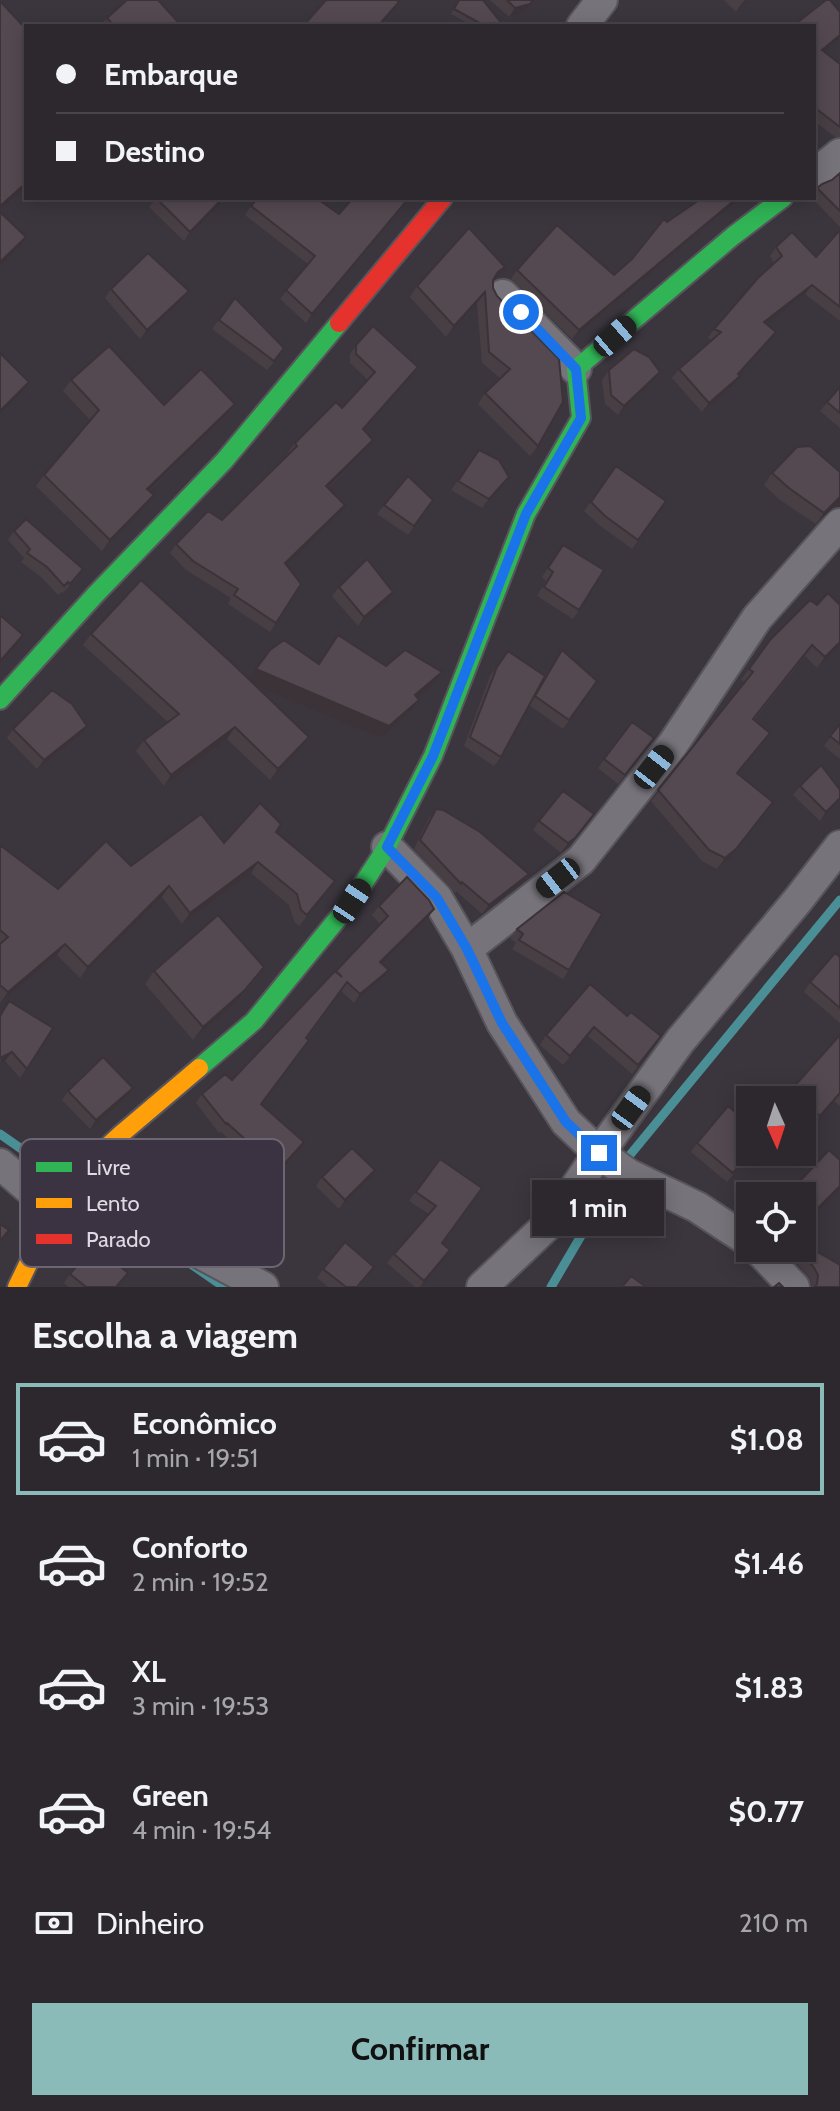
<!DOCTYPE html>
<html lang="pt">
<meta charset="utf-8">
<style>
body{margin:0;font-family:Cabin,sans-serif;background:#343036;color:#f1f3f6;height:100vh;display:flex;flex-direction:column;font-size:30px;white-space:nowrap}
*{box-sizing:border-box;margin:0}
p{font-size:26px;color:#a6a6aa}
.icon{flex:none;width:44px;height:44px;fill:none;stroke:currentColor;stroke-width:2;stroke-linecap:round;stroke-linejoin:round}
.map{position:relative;height:1287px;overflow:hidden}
.drawer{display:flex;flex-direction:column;background:#2c282e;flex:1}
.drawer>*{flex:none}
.banner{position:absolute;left:24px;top:24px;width:792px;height:176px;border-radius:0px;box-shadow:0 4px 20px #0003,0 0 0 2px #48444a;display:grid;align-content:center;height:176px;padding:0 32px;background:#2c282e}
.needle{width:52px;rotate:177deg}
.controls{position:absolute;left:736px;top:1086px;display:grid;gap:16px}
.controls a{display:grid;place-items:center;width:80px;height:80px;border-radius:0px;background:#2c282e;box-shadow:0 4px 20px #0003,0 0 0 2px #48444a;font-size:40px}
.end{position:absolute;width:36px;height:36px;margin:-18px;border:10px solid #1a73e8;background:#fff;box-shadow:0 0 0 4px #fff}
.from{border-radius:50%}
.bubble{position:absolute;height:56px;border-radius:0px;background:#2c282e;box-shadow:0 4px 20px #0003,0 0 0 2px #48444a;font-size:26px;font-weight:800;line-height:56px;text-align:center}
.car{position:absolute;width:24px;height:48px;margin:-24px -12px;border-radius:10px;box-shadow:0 0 6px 2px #0007;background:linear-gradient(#222 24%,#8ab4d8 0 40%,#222 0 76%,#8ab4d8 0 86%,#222 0)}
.banner b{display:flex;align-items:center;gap:28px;height:76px;font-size:30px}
.banner b+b{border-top:2px solid #48444a}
.banner i{width:20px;height:20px;background:#f1f3f6}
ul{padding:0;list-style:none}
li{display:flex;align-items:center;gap:24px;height:112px;margin:0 16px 12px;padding:0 16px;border:4px solid transparent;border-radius:0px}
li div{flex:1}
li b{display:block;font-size:30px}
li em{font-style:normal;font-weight:800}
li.current{border-color:#8bbbb9}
li>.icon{width:72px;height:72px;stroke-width:1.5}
h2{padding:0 32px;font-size:36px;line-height:96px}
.pay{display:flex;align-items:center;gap:20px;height:88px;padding:0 32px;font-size:30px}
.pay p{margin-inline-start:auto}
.button{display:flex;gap:16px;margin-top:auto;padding:16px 32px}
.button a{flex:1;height:92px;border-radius:0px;background:#8bbbb9;color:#111;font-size:32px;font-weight:800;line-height:92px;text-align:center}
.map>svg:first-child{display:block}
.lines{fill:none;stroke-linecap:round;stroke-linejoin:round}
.stream{stroke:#4b8f96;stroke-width:9}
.street-casing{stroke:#57545b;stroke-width:34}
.fast-casing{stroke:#57545b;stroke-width:22}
.slow-casing{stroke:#57545b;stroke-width:22}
.jam-casing{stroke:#57545b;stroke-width:22}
.street{stroke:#76737a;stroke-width:30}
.fast{stroke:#30b455;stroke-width:18}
.slow{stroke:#ff9f0a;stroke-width:18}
.jam{stroke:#e5322d;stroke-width:18}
.wall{fill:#483f45}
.shaded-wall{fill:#3b3338}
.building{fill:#544950;stroke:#3b3338;stroke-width:2}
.route{stroke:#1a73e8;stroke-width:10}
.key{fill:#3b3342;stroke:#6c6572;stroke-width:2}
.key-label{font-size:22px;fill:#dedae3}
</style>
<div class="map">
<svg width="840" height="1287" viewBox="0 0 840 1287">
<rect width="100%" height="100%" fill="#3b363e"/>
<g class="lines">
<path class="stream" d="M0 1134 63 1178
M81 1191 169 1250
M188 1262 224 1287
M551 1287 625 1161 840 900"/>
<defs>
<path id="street" d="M582 26 602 0
M814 175 840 154
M503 295 576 369
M387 847 437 898 467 949 502 1023 566 1122 599 1153 628 1174 697 1207 750 1242
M467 949 581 860 673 744 757 618 840 524
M0 1164 54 1210
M83 1170 194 1250 263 1287
M757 1248 794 1287
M482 1287 553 1220 599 1153 680 1041 798 900 840 846"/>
<path id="fast" d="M0 700 95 595 224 461 339 323
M199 1068 254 1021 352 901 387 847 433 756 526 514 581 418 576 369 733 236 783 198"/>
<path id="slow" d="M17 1287 54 1210 75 1177 120 1135 199 1068"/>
<path id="jam" d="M339 323 443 198"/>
</defs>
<use href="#street" class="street-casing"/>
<use href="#fast" class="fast-casing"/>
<use href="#slow" class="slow-casing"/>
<use href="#jam" class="jam-casing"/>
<use href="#street" class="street"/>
<use href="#fast" class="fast"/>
<use href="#slow" class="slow"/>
<use href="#jam" class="jam"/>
</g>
<path class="wall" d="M458 0H483L504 26H473L451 14Z
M490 0H536L523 13 509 17Z
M724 0H749L736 12Z
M840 12V39L824 52 840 64V137H835L814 121V26Z
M107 18 177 26H101Z
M840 173V227L812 198H814V192L817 188 832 180Z
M156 198 218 206 184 241 149 207Z
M353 198H410L306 323 280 299 308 264 245 215 251 206 339 214Z
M702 198H739L736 202 572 339 511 279 517 270 614 275 632 259 667 222Z
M840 230V321L805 294 766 324 776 332 769 341 739 375 740 376 734 385 702 412 672 378 679 369 712 340 708 338 714 329 774 263 770 256 776 247 816 257Z
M505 267 497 278 493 281V288L538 446 530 456 478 404 485 393 500 378 482 363 477 303 446 337 410 297 417 286Z
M111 289 189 291 182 300 140 339 105 298Z
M235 298 278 357 267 370 212 329Z
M356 345 418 367 412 376 363 430 373 440 367 449 328 488 338 514 286 564 301 584 270 632 228 604 231 598 186 570 170 553 176 544 222 520 289 453 288 452 295 443 342 408 368 380 350 363V354Z
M609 370 654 381 618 415 605 404 602 380Z
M71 380 164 405 235 404 227 415 149 491 154 495 146 506 102 551 36 486 44 475 90 420 63 391Z
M840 387V428L820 411Z
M479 450 503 486 482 508 451 490Z
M616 466 666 501 632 549 599 525 584 511Z
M840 472V507H834L816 524 780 500 764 485 772 473Z
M433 500 408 535 377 514 384 505Z
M14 531 77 578 63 593 62 592 58 595 41 577 21 562 24 558 8 540Z
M563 545 579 610 573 619 537 596 546 581 542 577Z
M339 587 387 601 358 626 332 596Z
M91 634 249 679 319 663 386 666 433 685 417 698 419 700 410 712 381 738 255 685 309 737 301 748 270 780 227 739 164 786 136 751 144 740 168 722 83 645Z
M770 640 840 645 817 668 805 656 754 720 770 733 738 773 773 802 728 860 717 869 702 861 651 801 745 682 741 680Z
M562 650 597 681 563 729 529 705 501 757 494 766 464 746 490 676 508 651 539 687Z
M632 722 648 747 618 784 598 768Z
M840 724V759L824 746Z
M13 729 81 735 37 769 7 738Z
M800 786 837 803 820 821 793 795Z
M436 809 529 874 522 883 482 914 456 891 455 893 414 849 429 818Z
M594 814 568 847 561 853 533 830 539 821Z
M276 832 335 881 299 926 294 921 289 905 251 873 182 924 162 897 80 978 57 955 0 1003V845L58 889 131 866 224 843Z
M379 906 428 918 381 963 382 979 354 1003 341 991 261 1104 304 1142 298 1151 273 1179 221 1132 219 1133 196 1103 202 1094 232 1080 380 924 372 915Z
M517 929 569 970 563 979 512 949 516 943 510 938Z
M840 957V1023L804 992 810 982Z
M154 971 255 980 236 1003 193 1040 145 984Z
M0 1015 53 1028 20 1078 5 1061 0 1064Z
M627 1016 661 1036 632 1074 588 1036 563 1065 540 1045 546 1035Z
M840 1035V1106L834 1101 813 1125 802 1115V1100L784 1099 791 1090Z
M68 1091 127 1097 90 1129 62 1100Z
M697 1143 750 1152H752L727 1182 691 1152Z
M440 1159 442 1243 444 1260 420 1287H415L387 1263 394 1254 429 1214 409 1201Z
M375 1170 369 1179 339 1209 316 1186 322 1177Z
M783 1248H802L840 1287H811L812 1284 807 1275Z
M323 1269 368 1276 358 1287H328L317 1278Z
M70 1274 118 1287H69L64 1283Z"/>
<path class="shaded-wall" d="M533 0H536L523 13 509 17 515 8Z
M745 0H749L736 12 742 3Z
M840 35V39L815 59 822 50Z
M26 183V186L0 210V206Z
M223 198 218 206 184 241 190 232Z
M409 198H410L306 323 312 314Z
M737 198H739L736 202 572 339 579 330Z
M26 237 18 248 0 266V262Z
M505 267 497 278 490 283 498 272Z
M812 285 805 294 758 331 764 322Z
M189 291 182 300 140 339 147 330Z
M485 292 477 303 446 337 454 326Z
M776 332 769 341 732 383 738 374Z
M418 367 412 376 356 438 363 429Z
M660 372 654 381 618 415 624 406Z
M740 376 734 385 702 412 709 403Z
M29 382 23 391 0 414V411Z
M235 404 227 415 139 500 147 489Z
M373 440 367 449 320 495 326 486Z
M509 477 503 486 482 508 489 499Z
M154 495 146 506 102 551 110 540Z
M840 497V507H834L816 524 824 513Z
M345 505 338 514 279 572 285 563Z
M393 592 387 601 358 626 364 617Z
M23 635 17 644 0 663V661Z
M840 642V645L817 668 825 657Z
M256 669 419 700 410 712 381 738 247 682Z
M442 672 433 685 406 707 415 695Z
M87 726 81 735 37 769 44 760Z
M235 727 227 739 164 786 171 775Z
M309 737 301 748 270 780 278 769Z
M840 798 837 803 820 821 826 812Z
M773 802 728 860 717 869 725 858Z
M594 814 568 847 561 853 568 843Z
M258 862 251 873 182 924 190 913Z
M529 874 522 883 482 914 489 905Z
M169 886 162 897 80 978 88 967Z
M434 909 428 918 373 971 380 962Z
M65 944 57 955 0 1003 8 992Z
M264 967 236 1003 193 1040 203 1027Z
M389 970 382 979 354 1003 360 994Z
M12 1052 5 1061 0 1064 1 1059Z
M133 1088 127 1097 90 1129 96 1120Z
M840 1093 834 1101 813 1125 820 1116Z
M304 1142 298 1151 273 1179 279 1170Z
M375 1170 369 1179 339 1209 345 1200Z
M840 1186V1188L802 1227V1224Z
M450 1250 444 1260 420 1287 424 1281Z"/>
<path class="building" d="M127 0H158L179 23 175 26H114L107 18Z
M326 0H397L399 2 378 26H303Z
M459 0H483L504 26H485L454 9Z
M507 0H533L530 4 515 8Z
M826 0H830L840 12V35L822 50 840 64V127L814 107V26H793Z
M0 1 26 29V183L0 206Z
M840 173V211L817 188 822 184 832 180Z
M156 198H223L190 232Z
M258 198H316L339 214 353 198H409L312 314 286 290 315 256 251 206Z
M702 198H737L579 330 517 270 557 225 614 275 632 259 664 219 667 222Z
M0 212 26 237 0 262Z
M469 228 505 267 498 272 493 280V288L497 296 559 359 563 402 538 446 485 393 510 369 489 352 485 292 454 326 417 286Z
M840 230V307L812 285 764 322 776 332 738 374 740 376 709 403 679 369 721 332 714 329 758 278 782 256 776 247 792 232 816 257Z
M148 253 189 291 147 330 111 289Z
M235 298 284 348 274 361 219 320Z
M373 326 418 367 363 429 373 440 326 486 345 505 285 563 301 584 276 623 234 595 238 589 193 561 176 544 208 511 222 520 297 446 295 443 336 402 342 408 375 372 356 354V345Z
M109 346 164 405 201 369 235 404 147 489 154 495 110 540 44 475 99 410 71 380Z
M634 349 649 357 660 372 624 406 611 395 609 370Z
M0 353 29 382 0 411Z
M840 387V413L827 402Z
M810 446 840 472V497L824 513 789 488 772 473 797 447Z
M479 450 499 460 509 477 489 499 458 481Z
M616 466 666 501 638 540 605 516 591 502Z
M408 476 433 500 414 526 384 505Z
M26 519 83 569 70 584 68 582 64 586 47 567 27 553 30 549 14 531Z
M563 545 604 570 579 610 544 587 553 572 548 568Z
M367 559 393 592 364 617 339 587Z
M141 580 233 664 309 737 278 769 235 727 171 775 144 740 179 714 91 634Z
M828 593 840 605V642L825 657 812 645 753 719 770 733 737 773 773 802 736 849 725 858 709 850 658 790 753 672 749 669 770 640 810 600 817 605Z
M0 615 23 635 0 661Z
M338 635 386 666 405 650 442 672 415 695 419 700 389 726 256 669 270 650 284 640 319 664Z
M562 650 597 681 569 720 535 696Z
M508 651 545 676 501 757 470 737 497 667Z
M52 690 72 704 87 726 44 760 13 729Z
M632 722 654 738 625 775 604 759Z
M840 724V744L830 736Z
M821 765 840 790V798L826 812 800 786Z
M563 791 594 814 575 838 568 843 539 821Z
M260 803 281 824 276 832 335 881 307 915 301 910 297 894 258 862 190 913 169 886 88 967 65 944 8 992 0 985V944L8 937 0 930V845L58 889 106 841 131 866 201 814 224 843Z
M436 809 443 810 480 832 529 874 489 905 462 882 461 884 420 840Z
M407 877 429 900 434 909 380 962 389 970 360 994 347 982 306 1038 309 1040 261 1104 304 1142 279 1170 227 1123 226 1124 202 1094 225 1074 232 1080 335 971 342 977 336 971 388 916 379 906Z
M564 892 602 914 569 970 519 940 523 934 517 929Z
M218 915 264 967 245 990 203 1027 154 971Z
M835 953 840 957V1008L810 982Z
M590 984 627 1016 631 1012 661 1036 638 1065 594 1027 570 1056 546 1035Z
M9 1001 53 1028 27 1069 12 1052 0 1058V1016Z
M840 1035V1093L820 1116 791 1090Z
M103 1057 133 1088 96 1120 68 1091Z
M728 1106 750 1124 751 1152 733 1173 697 1143Z
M352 1148 375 1170 345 1200 322 1177Z
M829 1150 840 1160V1186L802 1224V1196H778L783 1190 788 1194Z
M440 1159 482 1188 442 1243 450 1250 424 1281 394 1254 436 1206 416 1192Z
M0 1224 9 1230 0 1241Z
M345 1242 374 1267 357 1287H346L323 1269Z
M802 1243 840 1265V1287H815L817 1284 818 1275 813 1266 796 1248H802Z
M95 1245 128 1273 116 1287H86L70 1274Z
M631 1276 646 1287H622Z
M779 1283 783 1287H774Z"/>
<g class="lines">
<path class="route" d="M521 312 576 369 581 418 526 514 433 756 387 847 437 898 467 949 502 1023 566 1122 599 1153"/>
</g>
<rect x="20" y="1139" width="264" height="128" rx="12" class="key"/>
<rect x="36" y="1162" width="36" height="10" fill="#30b455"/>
<rect x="36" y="1198" width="36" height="10" fill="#ff9f0a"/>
<rect x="36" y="1234" width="36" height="10" fill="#e5322d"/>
<g class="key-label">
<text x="86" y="1175">Livre</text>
<text x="86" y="1211">Lento</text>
<text x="86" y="1247">Parado</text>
</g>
</svg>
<div class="controls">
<a><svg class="needle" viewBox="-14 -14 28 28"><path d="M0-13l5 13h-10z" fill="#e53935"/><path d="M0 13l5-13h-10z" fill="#a6a6aa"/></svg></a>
<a><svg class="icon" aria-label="locate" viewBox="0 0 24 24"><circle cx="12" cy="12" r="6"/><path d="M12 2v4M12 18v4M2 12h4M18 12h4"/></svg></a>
</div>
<i class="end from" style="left:521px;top:312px"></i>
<i class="end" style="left:599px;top:1153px"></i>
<div class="bubble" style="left:532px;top:1180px;width:132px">1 min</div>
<i class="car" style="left:615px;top:336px;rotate:49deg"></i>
<i class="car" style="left:654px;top:767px;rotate:38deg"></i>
<i class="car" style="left:558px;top:878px;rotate:232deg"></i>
<i class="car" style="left:352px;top:901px;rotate:33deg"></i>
<i class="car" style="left:631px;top:1108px;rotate:36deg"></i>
<div class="banner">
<b><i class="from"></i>Embarque</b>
<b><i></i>Destino</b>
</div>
</div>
<section class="drawer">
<h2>Escolha a viagem</h2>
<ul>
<li class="current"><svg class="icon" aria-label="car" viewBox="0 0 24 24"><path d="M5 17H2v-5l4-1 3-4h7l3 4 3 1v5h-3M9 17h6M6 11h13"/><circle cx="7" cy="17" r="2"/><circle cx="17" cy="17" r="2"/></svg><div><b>Econômico</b><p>1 min · 19:51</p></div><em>$1.08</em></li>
<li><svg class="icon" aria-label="car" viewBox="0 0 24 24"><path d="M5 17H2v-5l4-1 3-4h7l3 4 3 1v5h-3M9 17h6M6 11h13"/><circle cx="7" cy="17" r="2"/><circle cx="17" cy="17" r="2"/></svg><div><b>Conforto</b><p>2 min · 19:52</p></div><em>$1.46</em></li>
<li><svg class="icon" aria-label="car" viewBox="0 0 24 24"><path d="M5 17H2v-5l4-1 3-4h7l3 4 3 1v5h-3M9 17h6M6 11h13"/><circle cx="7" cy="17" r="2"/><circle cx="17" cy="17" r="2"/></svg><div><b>XL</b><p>3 min · 19:53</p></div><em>$1.83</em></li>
<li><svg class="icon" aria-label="car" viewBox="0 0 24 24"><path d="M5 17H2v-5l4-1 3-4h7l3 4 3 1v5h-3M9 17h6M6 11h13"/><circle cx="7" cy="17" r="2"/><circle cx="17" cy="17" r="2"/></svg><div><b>Green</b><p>4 min · 19:54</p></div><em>$0.77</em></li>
</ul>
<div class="pay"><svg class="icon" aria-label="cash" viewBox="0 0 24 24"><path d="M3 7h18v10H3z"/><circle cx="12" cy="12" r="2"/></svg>Dinheiro<p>210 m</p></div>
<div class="button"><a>Confirmar</a></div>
</section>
